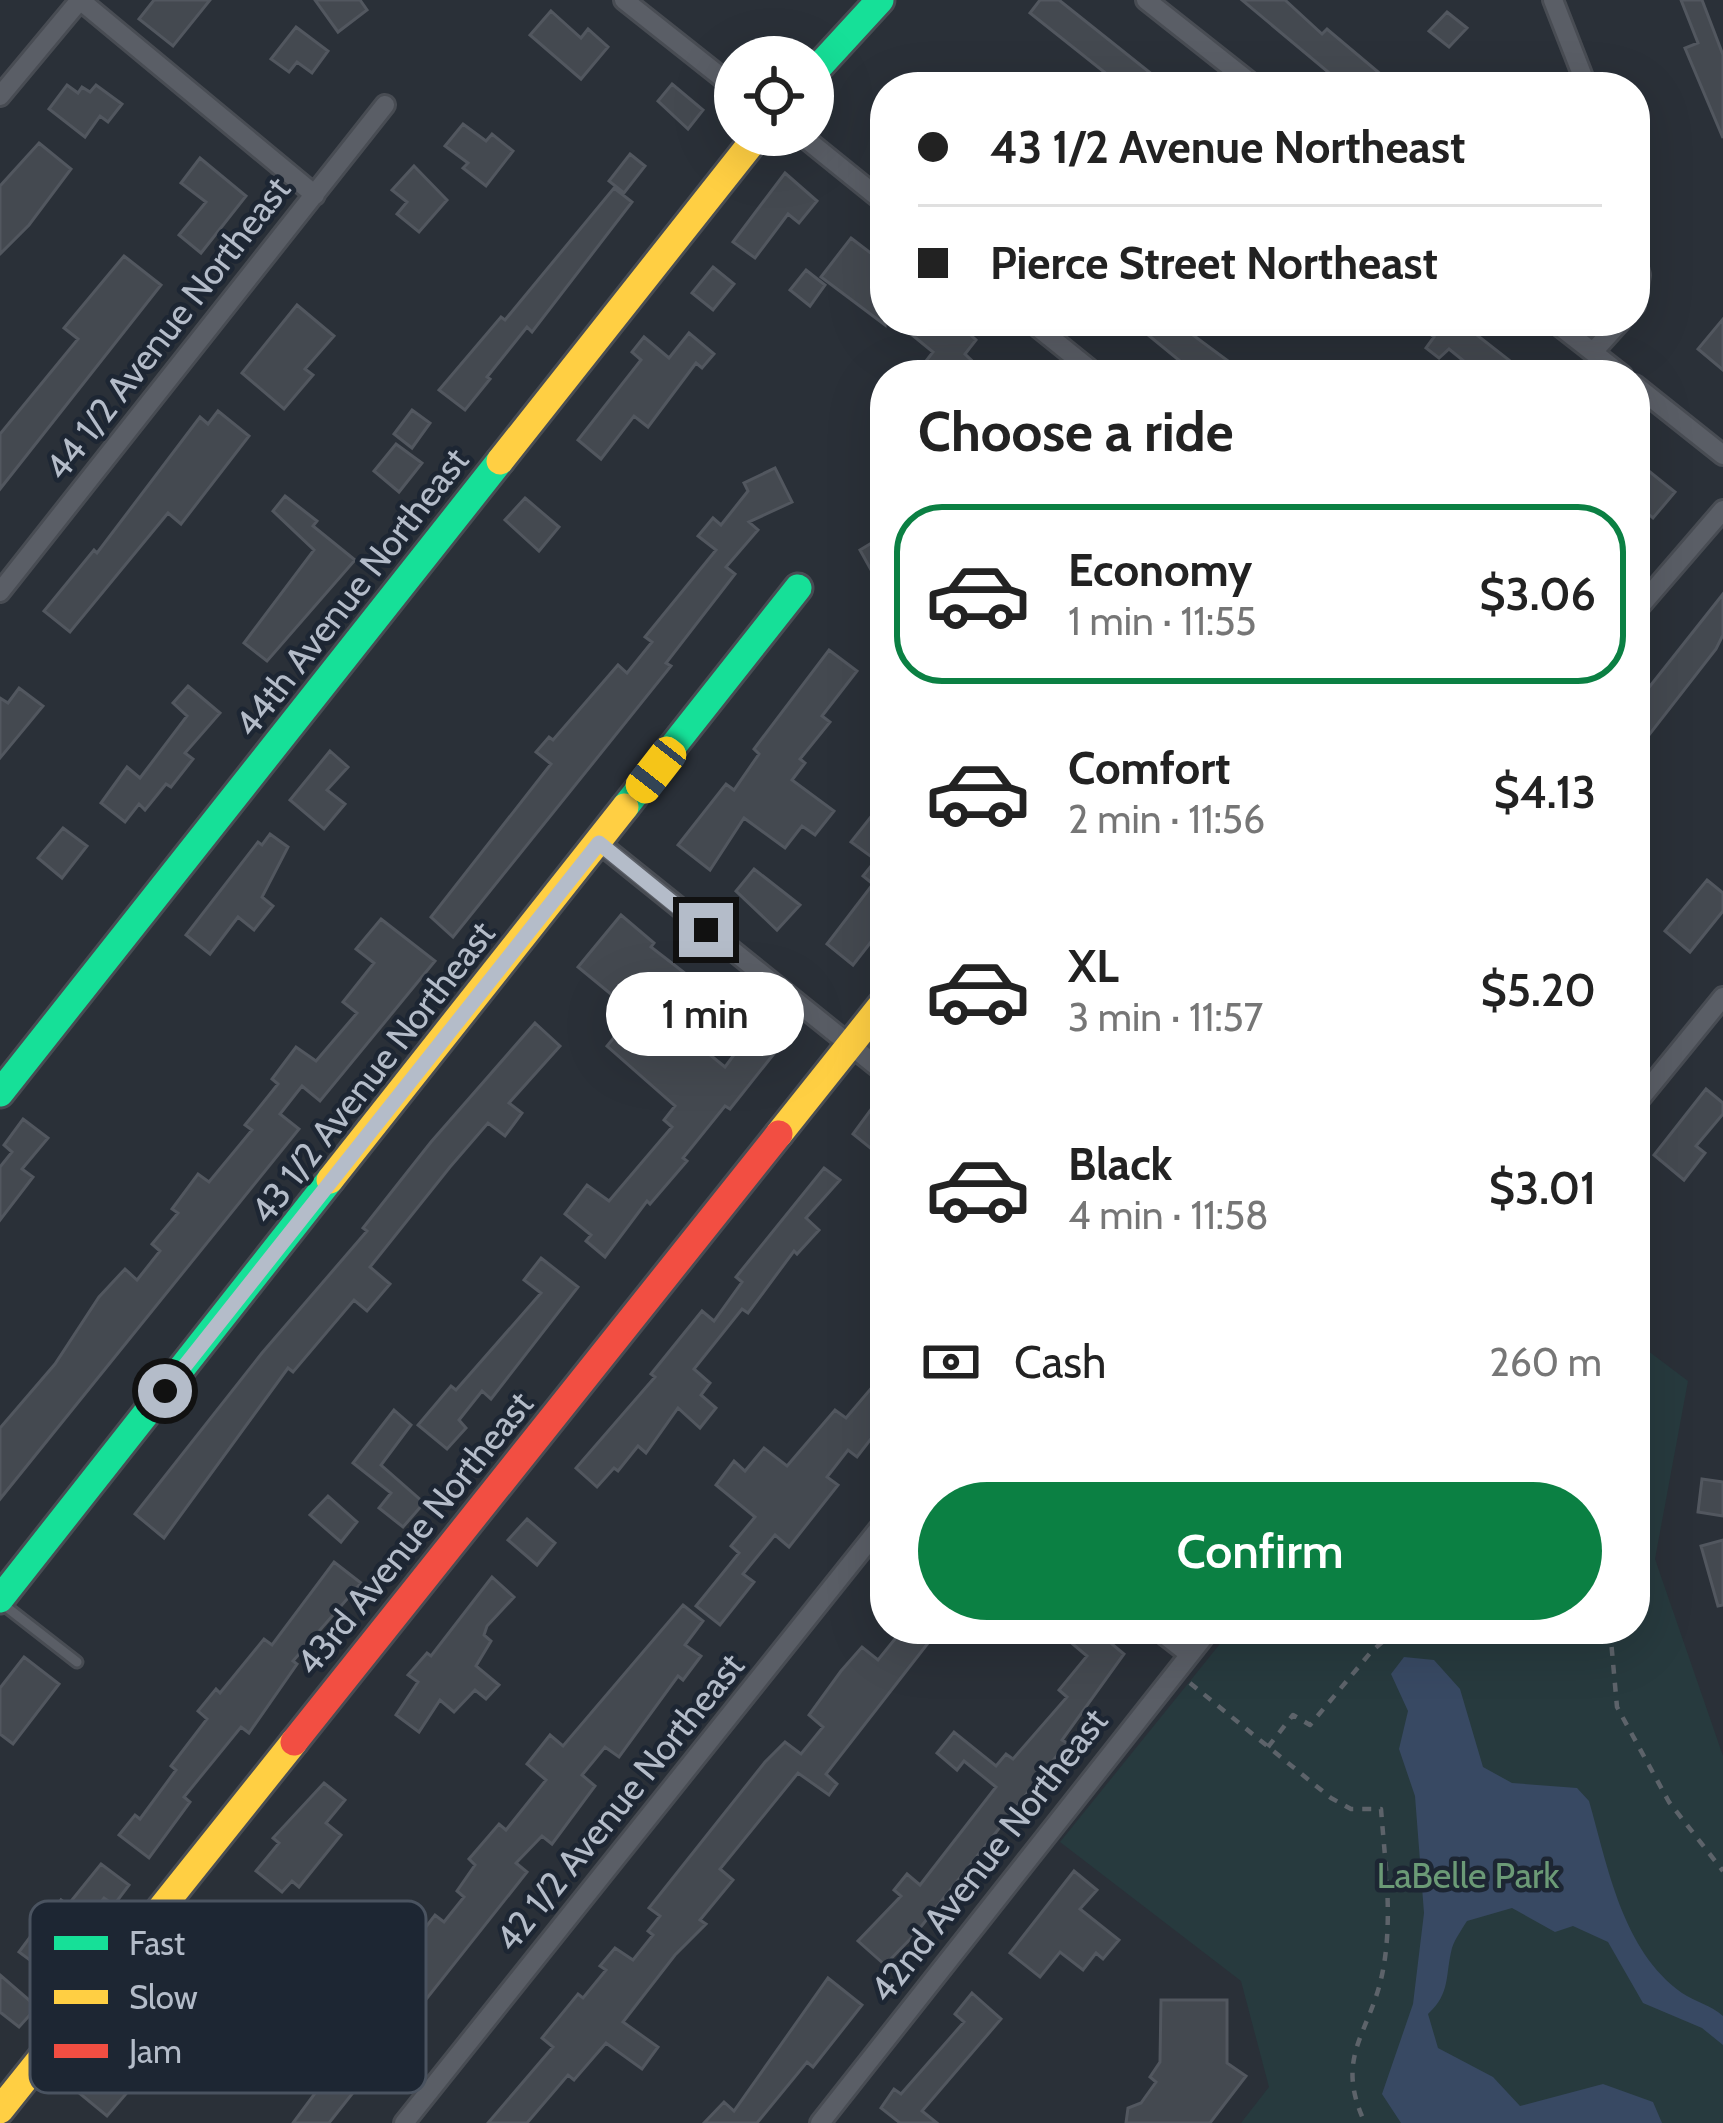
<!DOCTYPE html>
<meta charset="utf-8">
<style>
body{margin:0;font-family:Cabin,sans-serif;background:#f6f6f6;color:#222;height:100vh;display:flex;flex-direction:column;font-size:45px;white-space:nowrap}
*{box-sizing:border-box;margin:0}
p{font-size:39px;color:#767676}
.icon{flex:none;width:66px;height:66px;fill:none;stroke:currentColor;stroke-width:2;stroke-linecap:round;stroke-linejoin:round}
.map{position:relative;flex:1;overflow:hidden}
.sheet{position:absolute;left:870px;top:360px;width:780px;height:1284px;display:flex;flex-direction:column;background:#fff;border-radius:48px;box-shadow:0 12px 48px #0002}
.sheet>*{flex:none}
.guide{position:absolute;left:870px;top:72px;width:780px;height:264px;border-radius:48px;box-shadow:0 12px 48px #0002;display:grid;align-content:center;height:264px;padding:0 48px;background:#fff}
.fabs{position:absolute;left:714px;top:36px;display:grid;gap:24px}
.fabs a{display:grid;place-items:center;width:120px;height:120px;border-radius:50%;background:#fff;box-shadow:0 12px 48px #0002;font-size:60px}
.end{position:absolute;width:54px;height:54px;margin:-27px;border:15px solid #b4bcc9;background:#111;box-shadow:0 0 0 6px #111}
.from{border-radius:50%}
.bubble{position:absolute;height:84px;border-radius:42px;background:#fff;box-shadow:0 12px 48px #0002;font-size:39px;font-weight:600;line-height:84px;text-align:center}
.car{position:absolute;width:36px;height:72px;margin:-36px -18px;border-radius:15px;box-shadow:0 0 9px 3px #0007;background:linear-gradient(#f5c518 24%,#345 0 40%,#f5c518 0 76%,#345 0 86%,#f5c518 0)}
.guide b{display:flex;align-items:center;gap:42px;height:114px;font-size:45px}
.guide b+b{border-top:3px solid #e0e0e0}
.guide i{width:30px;height:30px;background:#222}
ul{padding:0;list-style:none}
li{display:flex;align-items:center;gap:36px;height:180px;margin:0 24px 18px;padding:0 24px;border:6px solid transparent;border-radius:48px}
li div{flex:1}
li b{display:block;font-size:45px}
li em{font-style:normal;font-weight:600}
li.on{border-color:#0b8043}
li>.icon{width:108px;height:108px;stroke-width:1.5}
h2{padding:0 48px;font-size:54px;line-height:144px}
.pay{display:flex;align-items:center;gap:30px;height:132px;padding:0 48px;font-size:45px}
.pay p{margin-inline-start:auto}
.button{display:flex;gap:24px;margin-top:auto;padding:24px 48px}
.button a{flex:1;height:138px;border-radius:72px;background:#0b8043;color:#fff;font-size:48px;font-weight:600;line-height:138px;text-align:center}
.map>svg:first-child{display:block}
.green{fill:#273a3e}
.water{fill:#384963}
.building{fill:#444950;stroke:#52575f;stroke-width:3}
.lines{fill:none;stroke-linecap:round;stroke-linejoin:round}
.lane-casing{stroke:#484c53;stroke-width:15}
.street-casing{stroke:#484c53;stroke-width:24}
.fast-casing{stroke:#484c53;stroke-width:33}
.slow-casing{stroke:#484c53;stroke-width:33}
.jam-casing{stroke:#484c53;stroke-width:33}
.path{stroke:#5d636a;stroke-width:4.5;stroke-dasharray:9 9;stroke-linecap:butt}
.lane{stroke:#5a5e66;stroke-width:9}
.street{stroke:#5a5e66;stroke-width:18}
.fast{stroke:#16e098;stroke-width:27}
.slow{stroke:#ffcf43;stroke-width:27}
.jam{stroke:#f24e42;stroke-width:27}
.route{stroke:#b4bcc9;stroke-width:15}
.labels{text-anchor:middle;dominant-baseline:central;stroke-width:9;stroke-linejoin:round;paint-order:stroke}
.street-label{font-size:36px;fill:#b4bcc9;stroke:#1d2633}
.park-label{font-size:36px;fill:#6b9a76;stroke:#1d2633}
.key{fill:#1d2633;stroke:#4a5360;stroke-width:3}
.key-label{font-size:33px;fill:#b4bcc9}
</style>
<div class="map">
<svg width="1723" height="2123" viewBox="0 0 1723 2123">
<rect width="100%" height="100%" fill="#2a3038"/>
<path class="green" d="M1635 1341 1688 1381 1655 1559 1723 1756V2123H1241L1269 2087 1241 1981 1060 1842 1232 1629H1635Z"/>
<path class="water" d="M1404 1657 1434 1660 1460 1689 1483 1767 1512 1783 1577 1788 1589 1801C1608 1867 1622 1950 1682 1993 1695 2002 1711 2005 1723 2016V2045L1702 2028 1643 2003 1608 1942 1573 1926 1555 1932 1512 1908 1467 1921C1462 1929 1455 1939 1452 1948 1445 1975 1451 1993 1428 2014L1438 2048 1493 2077 1520 2106 1603 2084 1653 2102 1662 2123H1401L1382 2094 1413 2004 1424 1913 1415 1796 1399 1749 1408 1711 1391 1674Z"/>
<path class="building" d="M154 0H210L173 46 139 19Z
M315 0H360L367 10 338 32Z
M1040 0H1059L1168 87H1123L1030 13Z
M1242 0H1285L1322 34 1327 29 1396 87H1346Z
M1681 0H1702L1723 55V138L1685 48 1698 43Z
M551 11 581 38 588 29 608 47 581 79 530 35Z
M1447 12 1467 28 1449 47 1429 31Z
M296 27 328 51 312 73 297 62 289 72 271 59Z
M672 84 703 110 688 129 658 101Z
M67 85 78 93 82 87 90 92 96 85 122 104 108 122 100 116 85 137 49 109Z
M463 124 486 141 492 134 513 151 486 186 463 168 468 163 445 146Z
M39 143 71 169 29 225 0 254V186Z
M630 154 645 166 624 193 609 181Z
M200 158 246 196 201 253 179 235 206 202 181 183Z
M414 166 447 200 419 232 397 214 407 202 392 190Z
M785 173 817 201 799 223 788 214 755 258 733 242Z
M614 188 632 202 532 332 527 327 487 377 490 379 465 410 439 390 501 317 505 320Z
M851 238 885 264V325L821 277Z
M124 256 161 285 0 489V434L78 339 64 328Z
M713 267 734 284 713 310 692 293Z
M806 270 825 285 810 306 790 290Z
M297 305 334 336 305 369 313 375 284 409 242 373Z
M1723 319V370L1698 349Z
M895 321H955L976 340 965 354 987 375H943L926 361 933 352Z
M1131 321H1174L1247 375H1197Z
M1414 321H1459L1528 375H1481L1449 349 1439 358 1426 348 1434 337Z
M689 333 714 354 702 368 696 363 648 427 634 416 601 459 578 440 641 360 632 352 644 337 669 358Z
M412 410 430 423 412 448 394 434Z
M218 411 249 436 181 524 168 513 70 632 44 611 94 550 97 553 200 417 208 424Z
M396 444 422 463 399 492 374 471Z
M1635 460 1675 492 1653 518 1635 503Z
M775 468 792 502 749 522 758 530 726 567 735 574 666 663 671 666 453 937 431 917 551 764 536 752 549 737 553 740 618 665 627 673 652 642 645 637 716 550 698 536 713 518 721 525 748 491 744 483Z
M285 496 317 521 313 526 355 560 267 661 244 643 314 550 273 511Z
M525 498 559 527 539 551 505 520Z
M885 535V595L860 550Z
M1723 594V635L1716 649 1635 753V705Z
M829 650 857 671 822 716 830 722 800 759 805 763 792 780 834 811 815 835 802 826 785 848 744 818 710 870 678 845 726 784 734 790 759 754 754 749Z
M188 686 220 713 185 753 193 759 171 787 166 784 145 810 139 804 125 822 101 803 127 767 140 778 187 716 173 703Z
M19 688 43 706 0 758V698L8 703Z
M330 751 348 767 327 790 345 804 324 829 290 800Z
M885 799V924L853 965 827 944 873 884 863 876 876 860 851 842Z
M63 828 87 846 62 878 38 858Z
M270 834 288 847 262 897 273 906 254 930 238 917 210 954 186 935 258 842 262 845Z
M754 869 800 905 777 930 736 891Z
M1707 880 1723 893V911L1690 952 1665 931Z
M621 915 654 943 651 947 717 998 692 1026 702 1034 694 1042 725 1067 762 1017 788 1036 730 1109 725 1106 683 1158 687 1161 650 1204 647 1201 605 1257 586 1241 591 1235 565 1214 587 1185 609 1201 672 1127 664 1120 675 1106 607 1046 634 1013 578 967Z
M381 919 435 961 320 1101 302 1086 280 1114 299 1129 0 1499V1428L55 1364 99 1297 125 1269 137 1280 160 1251 152 1244 178 1213 172 1209 198 1174 209 1182 252 1130 245 1125 278 1084 272 1079 296 1047 316 1061 357 1013 343 1002 374 963 356 949Z
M535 1023 560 1046 509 1103 522 1113 505 1136 488 1123 450 1167 370 1267 390 1284 367 1311 354 1300 293 1372 288 1368 164 1538 135 1514 262 1353 367 1231 363 1228 431 1142Z
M1706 1089 1723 1103V1114L1696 1146 1705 1153 1684 1180 1654 1155Z
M872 1108 885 1117V1137L874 1151 853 1134Z
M23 1119 48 1138 22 1169 33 1177 0 1220V1167L12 1152 4 1145Z
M824 1168 840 1180 806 1218 819 1230 797 1254 794 1251 748 1313 742 1309 694 1369 710 1383 701 1395 716 1408 700 1428 678 1408 646 1453 638 1446 618 1471 614 1468 597 1487 576 1468 655 1377 651 1374 702 1311 714 1321 742 1282 736 1277Z
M541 1258 578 1287 491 1399 482 1391 459 1420 466 1428 447 1449 418 1425 451 1386 456 1390 541 1293 524 1280Z
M885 1372V1438L877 1431 857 1457 848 1450 827 1477 838 1485 789 1547 775 1535 743 1574 754 1582 720 1625 696 1606 739 1553 731 1546 755 1517 716 1485 734 1461 745 1471 764 1448 787 1466 835 1410 846 1418Z
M394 1410 411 1425 381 1465 424 1503 403 1527 379 1508 391 1493 353 1463Z
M1702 1479 1723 1482V1516L1698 1512Z
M328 1496 357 1522 341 1542 310 1515Z
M527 1519 555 1543 537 1565 508 1540Z
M1723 1540V1605L1718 1606 1701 1546Z
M334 1562 361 1583 293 1661 297 1664 249 1733 241 1727 184 1797 190 1802 149 1858 119 1835 135 1815 140 1819 176 1770 171 1766 207 1719 198 1711 216 1689 220 1693 264 1639 272 1645Z
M492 1577 514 1597 487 1626 484 1635 491 1641 476 1666 499 1685 486 1699 475 1690 454 1712 440 1700 419 1732 396 1715 418 1682 408 1675 427 1653 431 1656Z
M683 1605 703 1621 685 1645 701 1656 683 1680 678 1676 619 1757 605 1747 582 1775 595 1786 552 1844 542 1836 516 1863 527 1872 424 2002 389 1975 435 1915 444 1922 464 1897 457 1891 475 1865 469 1859 499 1824 506 1830 546 1780 527 1764 550 1735 563 1746Z
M903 1629H939L826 1774 837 1784 829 1795 798 1773 720 1869 733 1880 700 1920 706 1924 675 1955 623 2022 658 2047 642 2069 606 2043 574 2080 568 2075 527 2123H488L553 2047 542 2038 578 1994 583 1998 606 1970 600 1966 615 1948 633 1960 653 1935 648 1931 660 1916 649 1908 765 1762 785 1742 801 1754 823 1727 809 1715 841 1671 862 1647 878 1660Z
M1055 1629H1094L1124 1654 1062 1740 1067 1743 916 1933 885 1965 858 1941 901 1896 894 1890 907 1874 920 1885 996 1787 964 1761 957 1770 937 1753 954 1732 996 1766 1006 1754 1013 1759 1067 1697 1059 1690 1087 1656Z
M24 1657 59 1684 13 1744 0 1734V1688Z
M324 1783 345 1800 326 1823 341 1835 299 1887 292 1881 282 1892 256 1871 279 1843 273 1838Z
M101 1864 129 1885 114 1905 104 1898 46 1972 19 1952 36 1929 40 1932 61 1900 68 1905Z
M1074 1871 1097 1890 1080 1909 1119 1940 1103 1959 1096 1953 1083 1970 1060 1952 1040 1977 1010 1953Z
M197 1942 225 1965 120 2079 131 2088 107 2116 78 2092Z
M0 1975 37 2007 19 2027 0 2012Z
M828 1978 862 2005 813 2067 807 2062 757 2123H704L724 2102 734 2111Z
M972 1993 1001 2019 922 2111 937 2123H900L881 2108 894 2089 901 2094 964 2022 955 2014Z
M1161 2000H1227V2063L1246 2076 1210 2123H1126L1128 2108 1141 2103 1156 2082 1150 2077 1160 2062Z
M365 2022 384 2036 367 2058 375 2065 329 2123H293L333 2069 322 2060 339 2038 347 2044Z"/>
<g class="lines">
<defs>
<path id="lane" d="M0 1602 77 1662"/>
<path id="street" d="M80 0 315 195
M624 0 735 88
M1146 0 1256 87
M1553 0 1587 87
M0 96 80 0
M801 135 885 203
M1635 257 1640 275 1635 305
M1030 321 1097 375
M1553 321 1622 375
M1593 352 1621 321
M1635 385 1723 455
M0 592 385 105
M1635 612 1723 510
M599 843 885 1073
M1635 1105 1723 997
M1157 1629 1189 1654
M404 2123 885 1521
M820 2123 1210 1629"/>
<path id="fast" d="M813 73 880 0
M625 807 798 588
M0 1093 500 461
M0 1599 330 1180"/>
<path id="slow" d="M500 461 758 135
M779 1134 885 1001
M330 1180 625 807
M0 2110 294 1742"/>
<path id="jam" d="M294 1742 779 1134"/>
</defs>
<use href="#lane" class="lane-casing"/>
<use href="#street" class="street-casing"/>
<use href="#fast" class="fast-casing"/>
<use href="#slow" class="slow-casing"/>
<use href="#jam" class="jam-casing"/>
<path class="path" d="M1610 1629 1617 1707 1669 1802 1723 1871
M1190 1683 1331 1798 1351 1809H1381C1385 1862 1393 1917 1383 1970 1371 2034 1333 2055 1365 2123
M1268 1747 1293 1715 1310 1725 1371 1652 1397 1629"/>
<use href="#lane" class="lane"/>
<use href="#street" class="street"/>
<use href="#fast" class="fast"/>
<use href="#slow" class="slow"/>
<use href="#jam" class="jam"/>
</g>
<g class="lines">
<path class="route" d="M165 1391 599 843 706 930"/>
</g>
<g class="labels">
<g class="street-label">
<text transform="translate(167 328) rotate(-52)">44 1/2 Avenue Northeast</text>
<text transform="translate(351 592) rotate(-52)">44th Avenue Northeast</text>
<text transform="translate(372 1072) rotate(-52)">43 1/2 Avenue Northeast</text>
<text transform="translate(414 1533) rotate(-51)">43rd Avenue Northeast</text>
<text transform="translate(619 1802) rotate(-51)">42 1/2 Avenue Northeast</text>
<text transform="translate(988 1855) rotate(-52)">42nd Avenue Northeast</text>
</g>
<g class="park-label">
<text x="1468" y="1875">LaBelle Park</text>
</g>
</g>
<rect x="30" y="1901" width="396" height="192" rx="18" class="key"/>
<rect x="54" y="1936" width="54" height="14" fill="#16e098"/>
<rect x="54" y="1990" width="54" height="14" fill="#ffcf43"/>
<rect x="54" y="2044" width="54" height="14" fill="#f24e42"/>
<g class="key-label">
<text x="129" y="1955">Fast</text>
<text x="129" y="2009">Slow</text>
<text x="129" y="2063">Jam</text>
</g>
</svg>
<div class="fabs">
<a><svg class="icon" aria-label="locate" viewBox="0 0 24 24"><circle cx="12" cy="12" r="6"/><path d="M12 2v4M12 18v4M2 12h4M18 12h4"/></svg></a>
</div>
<i class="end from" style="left:165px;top:1391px"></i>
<i class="end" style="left:706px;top:930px"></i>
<div class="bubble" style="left:606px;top:972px;width:198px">1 min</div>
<i class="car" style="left:656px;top:770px;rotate:218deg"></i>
<div class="guide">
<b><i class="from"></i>43 1/2 Avenue Northeast</b>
<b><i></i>Pierce Street Northeast</b>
</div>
<section class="sheet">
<h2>Choose a ride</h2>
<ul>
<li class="on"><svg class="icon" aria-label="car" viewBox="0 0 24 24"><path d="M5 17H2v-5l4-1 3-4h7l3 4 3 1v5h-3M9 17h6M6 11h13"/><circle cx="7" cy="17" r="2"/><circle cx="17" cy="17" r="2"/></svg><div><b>Economy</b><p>1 min · 11:55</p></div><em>$3.06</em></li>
<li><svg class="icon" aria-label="car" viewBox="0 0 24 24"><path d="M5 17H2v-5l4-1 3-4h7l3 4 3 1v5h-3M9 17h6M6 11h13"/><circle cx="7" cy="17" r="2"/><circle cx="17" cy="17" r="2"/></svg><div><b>Comfort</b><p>2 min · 11:56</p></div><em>$4.13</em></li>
<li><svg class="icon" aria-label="car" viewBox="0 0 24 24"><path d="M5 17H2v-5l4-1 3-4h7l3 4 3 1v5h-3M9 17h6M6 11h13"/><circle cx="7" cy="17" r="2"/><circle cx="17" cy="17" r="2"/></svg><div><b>XL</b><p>3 min · 11:57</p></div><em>$5.20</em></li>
<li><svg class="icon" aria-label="car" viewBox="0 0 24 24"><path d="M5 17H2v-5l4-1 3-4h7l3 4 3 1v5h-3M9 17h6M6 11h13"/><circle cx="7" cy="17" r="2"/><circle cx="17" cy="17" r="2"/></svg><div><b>Black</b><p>4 min · 11:58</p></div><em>$3.01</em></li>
</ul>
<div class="pay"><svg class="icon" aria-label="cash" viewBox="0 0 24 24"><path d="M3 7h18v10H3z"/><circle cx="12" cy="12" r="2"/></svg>Cash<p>260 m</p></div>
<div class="button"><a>Confirm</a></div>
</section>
</div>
